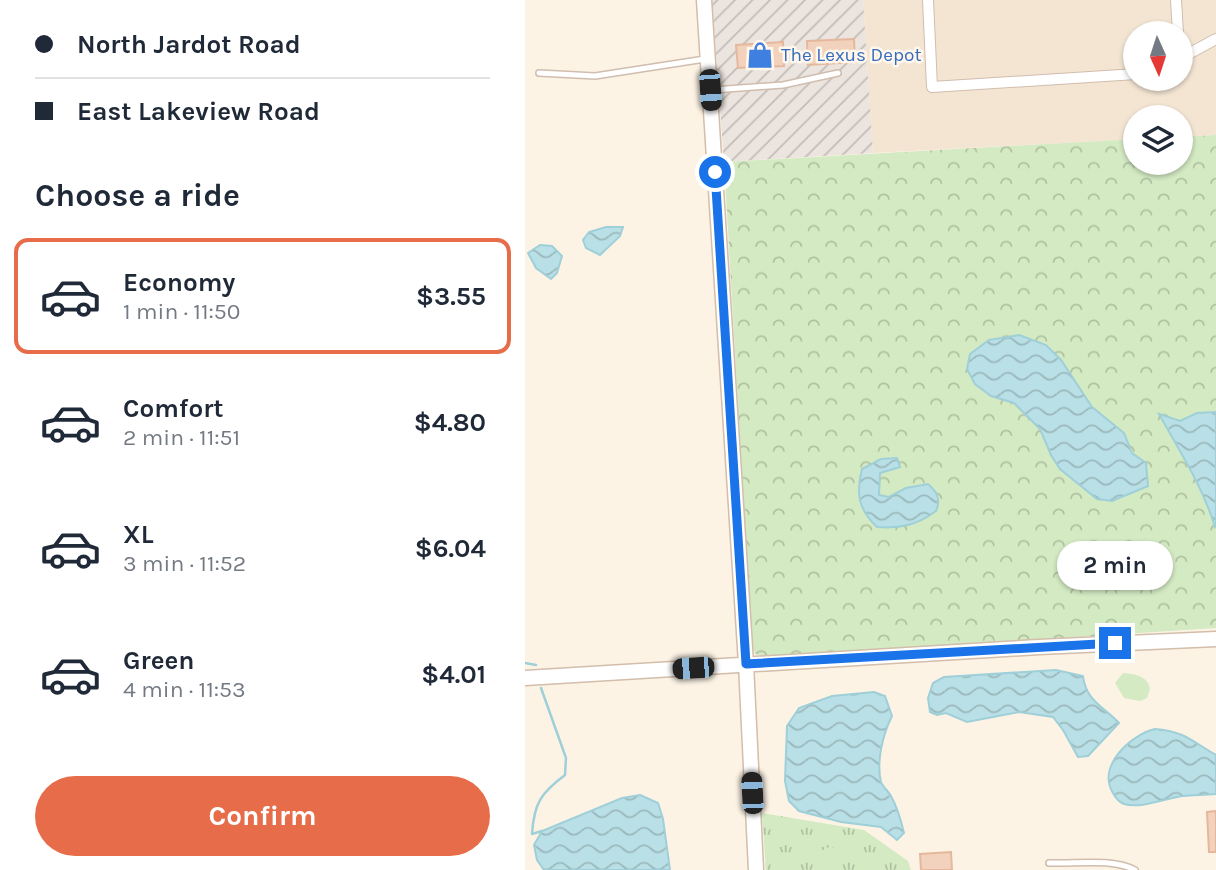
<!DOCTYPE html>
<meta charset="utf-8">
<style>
body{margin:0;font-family:Karla,sans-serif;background:#f6f6f7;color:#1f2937;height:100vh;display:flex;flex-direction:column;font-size:26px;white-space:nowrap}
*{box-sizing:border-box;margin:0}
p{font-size:23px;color:#747a83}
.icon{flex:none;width:38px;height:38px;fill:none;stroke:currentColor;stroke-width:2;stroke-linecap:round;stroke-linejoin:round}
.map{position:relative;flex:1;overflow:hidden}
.drawer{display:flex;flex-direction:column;background:#fff;width:525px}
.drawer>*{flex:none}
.top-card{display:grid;align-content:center;height:154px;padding:0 35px;background:#fff}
.needle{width:46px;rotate:177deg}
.controls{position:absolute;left:598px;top:21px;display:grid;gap:14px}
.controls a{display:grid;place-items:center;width:70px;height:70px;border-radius:50%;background:#fff;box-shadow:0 2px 5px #0004;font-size:35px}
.end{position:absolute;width:32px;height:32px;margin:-16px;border:9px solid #1a73e8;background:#fff;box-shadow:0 0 0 4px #fff}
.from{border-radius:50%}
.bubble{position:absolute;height:49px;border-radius:24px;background:#fff;box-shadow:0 2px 5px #0004;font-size:23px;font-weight:700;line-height:49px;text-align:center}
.car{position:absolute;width:21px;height:42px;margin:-21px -10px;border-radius:9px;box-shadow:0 0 5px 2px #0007;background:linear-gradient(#222 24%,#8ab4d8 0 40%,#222 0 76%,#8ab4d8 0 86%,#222 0)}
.top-card b{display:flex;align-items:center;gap:24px;height:66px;font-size:26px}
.top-card b+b{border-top:2px solid #e0e1e3}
.top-card i{width:18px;height:18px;background:#1f2937}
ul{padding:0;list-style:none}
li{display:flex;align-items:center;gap:21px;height:116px;margin:0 14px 10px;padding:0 21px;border:4px solid transparent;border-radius:14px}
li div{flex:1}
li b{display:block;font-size:26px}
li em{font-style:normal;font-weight:700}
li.current{border-color:#e76d4a}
li>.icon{width:63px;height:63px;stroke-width:1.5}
h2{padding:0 35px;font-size:32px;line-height:84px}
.button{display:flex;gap:14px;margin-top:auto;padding:14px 35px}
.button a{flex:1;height:80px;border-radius:42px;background:#e76d4a;color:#fff;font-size:28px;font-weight:700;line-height:80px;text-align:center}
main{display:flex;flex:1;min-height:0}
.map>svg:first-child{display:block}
.residential{fill:#f4e5d3;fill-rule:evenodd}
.industrial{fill:url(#industrial-furrows)}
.grass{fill:url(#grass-tufts)}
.forest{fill:url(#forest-crowns)}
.pitch{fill:#d3eac3}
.water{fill:url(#water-waves);stroke:#9fcfd8;stroke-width:2}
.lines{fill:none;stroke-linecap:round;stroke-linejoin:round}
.stream{stroke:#9fcfd8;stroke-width:2.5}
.building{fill:#f2d2bc;stroke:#e5b89d;stroke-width:2}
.lane-casing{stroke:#d0bdae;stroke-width:8}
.street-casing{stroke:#d0bdae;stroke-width:12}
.secondary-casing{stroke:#d3bdab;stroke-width:17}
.lane{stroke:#fff;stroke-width:5}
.street{stroke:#fff;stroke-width:10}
.secondary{stroke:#fff;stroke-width:14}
.route{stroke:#1a73e8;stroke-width:9}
.labels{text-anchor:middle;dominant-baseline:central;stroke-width:5;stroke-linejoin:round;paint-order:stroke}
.shop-label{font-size:19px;fill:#366cbe;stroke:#fff7eb;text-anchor:start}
</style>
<main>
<section class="drawer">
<div class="top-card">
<b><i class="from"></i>North Jardot Road</b>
<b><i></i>East Lakeview Road</b>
</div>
<h2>Choose a ride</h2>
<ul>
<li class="current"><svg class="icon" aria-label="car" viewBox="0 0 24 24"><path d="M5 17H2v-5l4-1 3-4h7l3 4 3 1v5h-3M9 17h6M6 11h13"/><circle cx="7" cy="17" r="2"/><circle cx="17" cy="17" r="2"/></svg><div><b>Economy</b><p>1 min · 11:50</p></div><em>$3.55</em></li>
<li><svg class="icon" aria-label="car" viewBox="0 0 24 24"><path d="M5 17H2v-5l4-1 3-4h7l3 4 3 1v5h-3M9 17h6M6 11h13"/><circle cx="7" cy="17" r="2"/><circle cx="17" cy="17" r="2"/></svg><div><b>Comfort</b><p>2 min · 11:51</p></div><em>$4.80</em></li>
<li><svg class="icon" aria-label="car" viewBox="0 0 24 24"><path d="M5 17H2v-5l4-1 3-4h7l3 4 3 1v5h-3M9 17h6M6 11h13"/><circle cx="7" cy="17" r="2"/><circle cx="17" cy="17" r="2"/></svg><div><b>XL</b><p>3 min · 11:52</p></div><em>$6.04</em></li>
<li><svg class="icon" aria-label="car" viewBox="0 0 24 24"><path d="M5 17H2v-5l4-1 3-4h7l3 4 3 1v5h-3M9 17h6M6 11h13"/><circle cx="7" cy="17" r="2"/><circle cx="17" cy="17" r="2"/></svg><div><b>Green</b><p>4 min · 11:53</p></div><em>$4.01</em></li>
</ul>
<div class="button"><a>Confirm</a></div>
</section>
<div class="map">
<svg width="691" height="870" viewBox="0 0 691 870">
<defs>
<pattern id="industrial-furrows" width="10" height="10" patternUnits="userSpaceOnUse" patternTransform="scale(1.75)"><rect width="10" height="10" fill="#ece5df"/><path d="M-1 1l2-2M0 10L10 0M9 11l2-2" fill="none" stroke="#c4bdb7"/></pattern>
<pattern id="grass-tufts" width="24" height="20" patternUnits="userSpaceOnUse" patternTransform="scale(1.75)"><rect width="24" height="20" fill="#d3eac3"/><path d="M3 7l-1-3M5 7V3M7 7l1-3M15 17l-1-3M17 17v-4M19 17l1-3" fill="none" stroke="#b0c1a0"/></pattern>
<pattern id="forest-crowns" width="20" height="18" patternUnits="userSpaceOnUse" patternTransform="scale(1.75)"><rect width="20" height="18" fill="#d3eac3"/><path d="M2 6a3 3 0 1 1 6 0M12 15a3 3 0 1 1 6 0" fill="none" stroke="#b0c1a0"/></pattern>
<pattern id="water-waves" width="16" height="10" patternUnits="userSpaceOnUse" patternTransform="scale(1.75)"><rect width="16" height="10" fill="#b9e0e6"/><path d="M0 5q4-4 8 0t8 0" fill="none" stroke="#9bb9bc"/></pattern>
</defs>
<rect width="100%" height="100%" fill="#fcf3e5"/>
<path class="residential" d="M338 0H691V135L656 137V117H611V139L348 153ZM611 33H656V79H611Z"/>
<path class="industrial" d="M187 0H338L348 153 199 162Z"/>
<path class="grass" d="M237 813 339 830 383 861 386 870H241Z"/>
<path class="forest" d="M691 135V628L243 657 230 654 227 645 199 162 611 139V163H656V137Z"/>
<path class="pitch" d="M598 673C610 674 623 676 625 689L622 698 615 701 599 698 590 683Z
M304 847 316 848C322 855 319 864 313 870L297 869 296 851Z"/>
<path class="water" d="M81 227H98L95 236 75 255 61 248 58 240 64 232Z
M15 245 27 246 37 256 32 273 26 279 11 268 3 253Z
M494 335 521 345 536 360 567 407 599 433 607 453 621 463 623 486 587 501 572 499 535 469 526 455 515 429 489 403 466 396 450 384 442 369 445 354 464 340Z
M691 412V526L690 527C678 487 654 450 634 414L655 421 672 413Z
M372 458 375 467 355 473 354 495 364 497 381 488 403 484C412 492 416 499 411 511 392 525 375 529 352 527 333 509 331 494 337 469L356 459Z
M531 670 558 676C561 701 579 707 594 723L563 756 553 757 538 730 528 717 494 712 442 722 421 713 412 715 405 712 403 698 408 683 419 677Z
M349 692 360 696 367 716C358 734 351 761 356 782 358 787 363 791 366 796 372 807 376 820 379 833L372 840 356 827 316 822 274 811 264 801 260 781 262 726 274 708 307 696Z
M630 729C659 731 668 742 691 755V794C680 795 669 795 658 796 640 798 617 809 599 804 594 802 590 797 588 793 571 766 607 734 630 729Z
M115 795 133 803 138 819 145 870H19L12 860 9 845 17 831 97 798Z"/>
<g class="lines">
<path class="stream" d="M0 663 11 665
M16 688 41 758 40 775C16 793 9 803 7 834L17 831"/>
</g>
<path class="building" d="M329 39 330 62 283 65 282 41Z
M258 42 259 66 213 68 211 45Z
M691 811V852H684L682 812Z
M426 852 427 870H396L395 854Z"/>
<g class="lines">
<defs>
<path id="lane" d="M14 73 70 76 180 59
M188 90 258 85 313 73
M524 863C551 864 586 858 610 870"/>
<path id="street" d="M403 0 407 87 611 74
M651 0 653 33
M656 58 691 39"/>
<path id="secondary" d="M179 0 221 664 231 870
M0 678 514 647 691 639"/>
</defs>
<use href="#lane" class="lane-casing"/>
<use href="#street" class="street-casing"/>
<use href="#secondary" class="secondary-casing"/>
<use href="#lane" class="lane"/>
<use href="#street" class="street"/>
<use href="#secondary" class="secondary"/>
</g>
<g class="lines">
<path class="route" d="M190 172 221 664 590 643"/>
</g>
<defs>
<symbol id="shop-bare" viewBox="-9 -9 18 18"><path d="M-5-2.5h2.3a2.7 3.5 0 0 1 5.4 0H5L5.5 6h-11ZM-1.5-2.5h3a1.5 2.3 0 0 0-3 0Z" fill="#3f7fe0" stroke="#fff7eb" stroke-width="2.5" paint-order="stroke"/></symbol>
</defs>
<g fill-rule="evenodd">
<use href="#shop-bare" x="216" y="36" width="38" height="38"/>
</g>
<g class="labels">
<g class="shop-label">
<text x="256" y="55">The Lexus Depot</text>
</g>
</g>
</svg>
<div class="controls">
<a><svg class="needle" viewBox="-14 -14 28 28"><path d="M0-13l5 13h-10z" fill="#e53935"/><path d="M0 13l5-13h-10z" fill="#747a83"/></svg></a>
<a><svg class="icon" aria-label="layers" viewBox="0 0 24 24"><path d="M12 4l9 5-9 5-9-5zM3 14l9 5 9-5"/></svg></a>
</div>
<i class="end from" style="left:190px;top:172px"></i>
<i class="end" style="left:590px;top:643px"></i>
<div class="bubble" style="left:532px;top:541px;width:116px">2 min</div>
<i class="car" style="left:185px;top:90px;rotate:176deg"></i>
<i class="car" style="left:168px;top:668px;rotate:266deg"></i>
<i class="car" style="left:227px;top:793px;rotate:357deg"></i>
</div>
</main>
